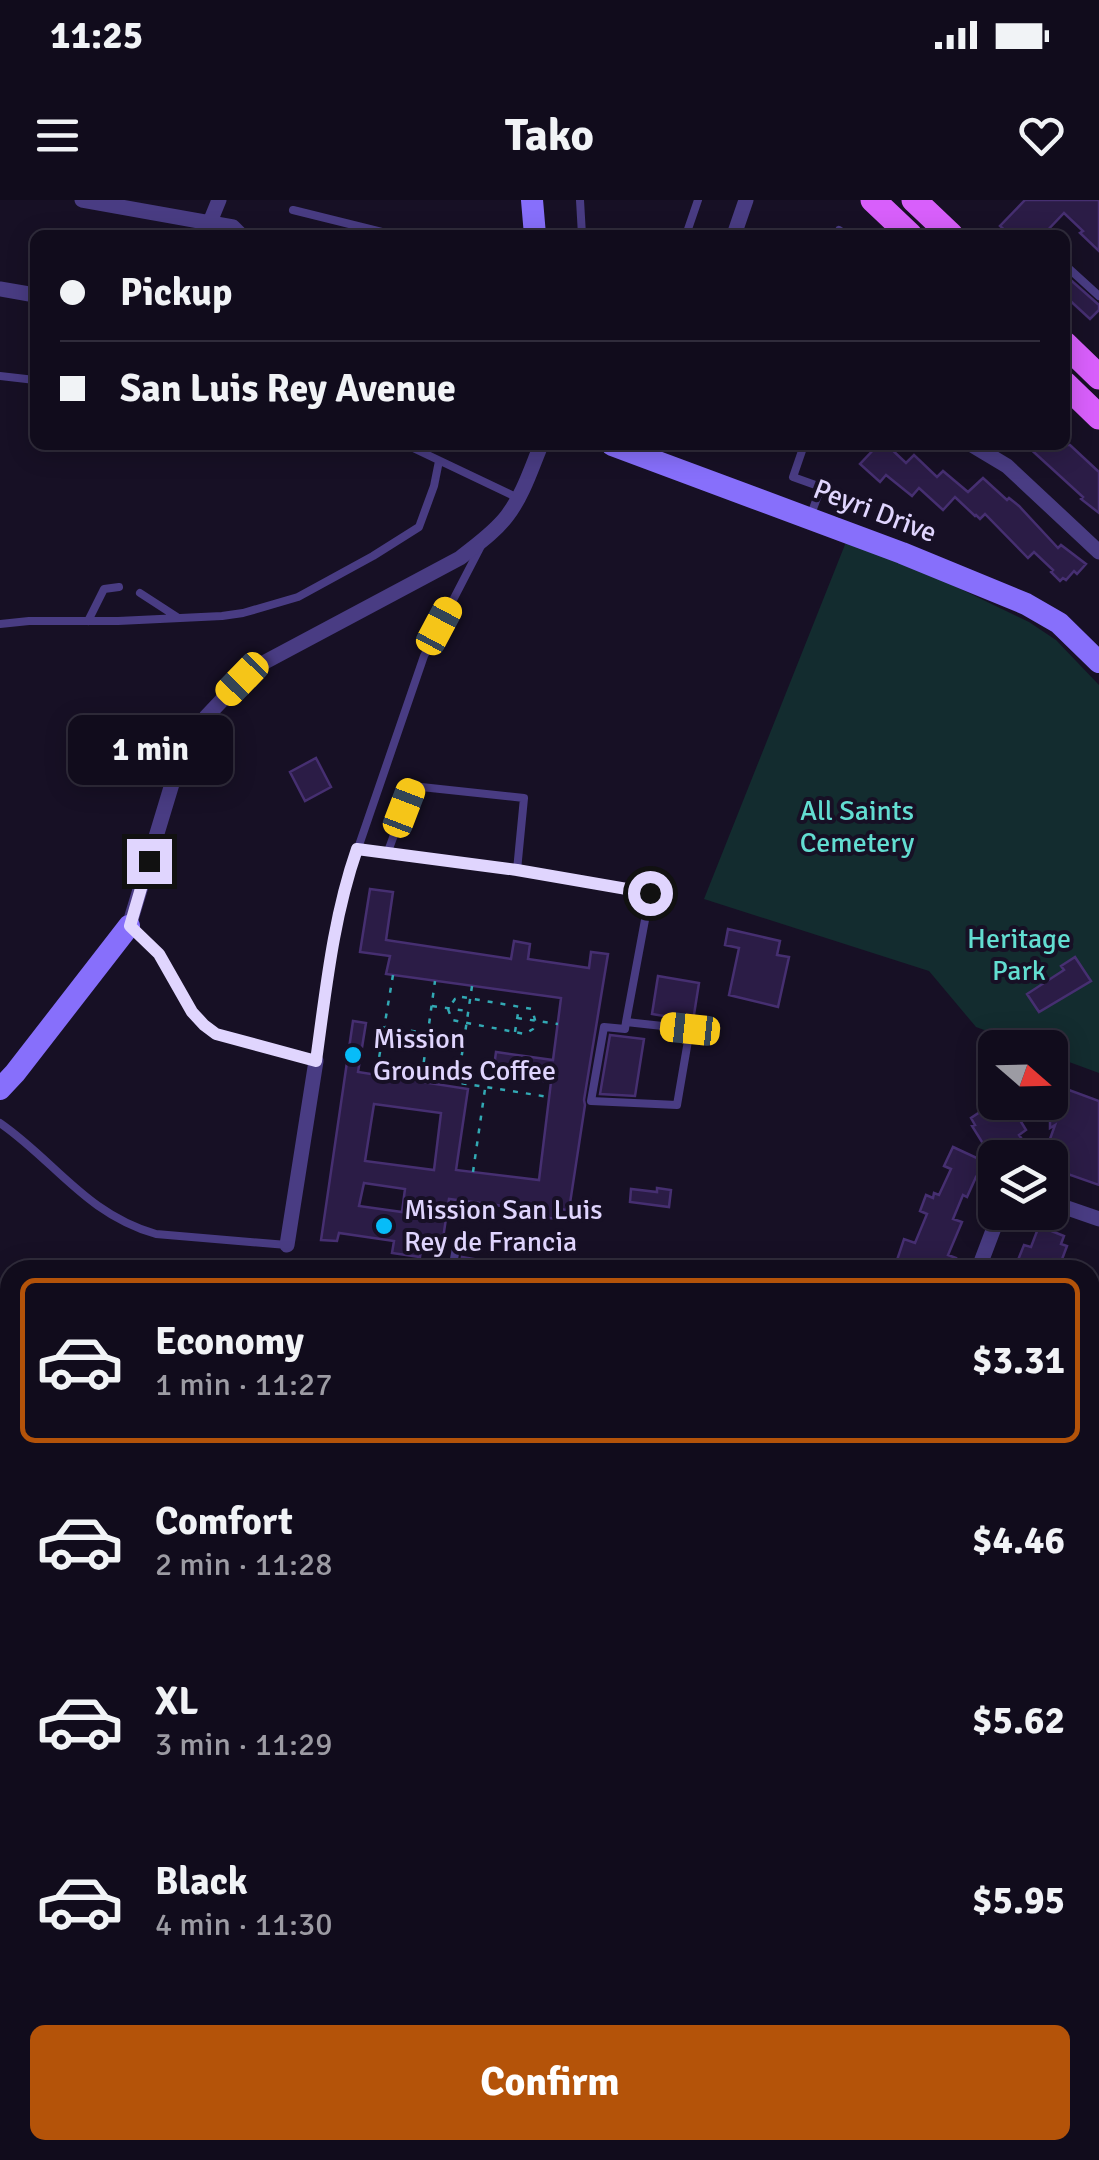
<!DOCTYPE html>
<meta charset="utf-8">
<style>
body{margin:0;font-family:Signika,sans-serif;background:#1a1525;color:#f1f3f6;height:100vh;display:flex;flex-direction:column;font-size:38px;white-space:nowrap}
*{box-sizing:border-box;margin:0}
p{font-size:32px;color:#9c9ba3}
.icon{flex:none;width:55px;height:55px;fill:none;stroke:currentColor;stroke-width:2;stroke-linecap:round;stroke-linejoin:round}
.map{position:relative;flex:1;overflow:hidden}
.sheet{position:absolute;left:0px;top:1060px;width:1100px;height:900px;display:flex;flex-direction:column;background:#110c1c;border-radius:30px 30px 0 0;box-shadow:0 5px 25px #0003,0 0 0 2px #302c3b}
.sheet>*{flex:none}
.guide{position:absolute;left:30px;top:30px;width:1040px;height:220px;border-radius:15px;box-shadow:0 5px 25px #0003,0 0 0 2px #302c3b;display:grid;align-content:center;height:220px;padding:0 30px;background:#110c1c}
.needle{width:65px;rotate:110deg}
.buttons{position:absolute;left:978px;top:830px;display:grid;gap:20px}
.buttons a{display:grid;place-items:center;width:90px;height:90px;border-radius:15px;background:#110c1c;box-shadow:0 5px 25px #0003,0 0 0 2px #302c3b;font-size:50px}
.end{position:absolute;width:45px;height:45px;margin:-22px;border:12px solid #e0d5fe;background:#111;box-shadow:0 0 0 5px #111}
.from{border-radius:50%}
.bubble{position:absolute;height:70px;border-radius:15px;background:#110c1c;box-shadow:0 5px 25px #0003,0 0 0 2px #302c3b;font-size:32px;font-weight:700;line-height:70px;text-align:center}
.car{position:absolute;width:30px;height:60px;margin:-30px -15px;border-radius:12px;box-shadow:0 0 8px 2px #0007;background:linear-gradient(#f5c518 24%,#345 0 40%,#f5c518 0 76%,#345 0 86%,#f5c518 0)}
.guide b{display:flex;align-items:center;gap:35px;height:95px;font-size:38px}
.guide b+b{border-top:2px solid #302c3b}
.guide i{width:25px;height:25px;background:#f1f3f6}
ul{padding:18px 0 0;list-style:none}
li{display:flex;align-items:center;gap:30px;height:165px;margin:0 20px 15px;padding:0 10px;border:5px solid transparent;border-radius:15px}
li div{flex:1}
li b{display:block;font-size:38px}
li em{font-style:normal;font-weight:700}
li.selected{border-color:#b45309}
li>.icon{width:90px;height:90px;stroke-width:1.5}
.cta{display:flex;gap:20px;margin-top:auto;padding:20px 30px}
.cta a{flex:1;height:115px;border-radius:15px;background:#b45309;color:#fff;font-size:40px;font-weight:700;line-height:115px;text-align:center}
.status{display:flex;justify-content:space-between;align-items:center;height:70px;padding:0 50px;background:#110c1c;direction:ltr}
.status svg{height:28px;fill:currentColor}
header{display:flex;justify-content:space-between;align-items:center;height:130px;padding:0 30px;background:#110c1c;font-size:45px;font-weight:700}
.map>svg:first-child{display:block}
.green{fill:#132c2f}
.building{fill:#2b1c46;stroke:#462f71;stroke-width:2.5;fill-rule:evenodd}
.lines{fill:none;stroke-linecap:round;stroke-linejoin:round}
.path{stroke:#32a9b4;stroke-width:2.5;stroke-dasharray:5 8;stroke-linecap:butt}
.lane{stroke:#493c83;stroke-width:8}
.street{stroke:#493c83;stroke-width:15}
.secondary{stroke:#876ffb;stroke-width:22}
.primary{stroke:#d85ffb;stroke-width:25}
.route{stroke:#e0d5fe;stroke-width:12}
.poi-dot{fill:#07bcf8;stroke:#171025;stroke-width:4}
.labels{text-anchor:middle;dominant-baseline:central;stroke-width:8;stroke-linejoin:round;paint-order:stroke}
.street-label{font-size:28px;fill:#e0d5fe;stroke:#171025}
.park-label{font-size:28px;fill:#62ddd1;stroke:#171025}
.poi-label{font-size:28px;fill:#e0d5fe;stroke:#171025;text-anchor:start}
</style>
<div class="status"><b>11:25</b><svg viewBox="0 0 49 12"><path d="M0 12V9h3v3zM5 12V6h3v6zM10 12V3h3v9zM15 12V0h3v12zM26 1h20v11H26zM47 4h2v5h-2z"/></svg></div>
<header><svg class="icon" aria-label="menu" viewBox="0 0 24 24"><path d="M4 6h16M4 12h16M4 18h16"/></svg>Tako<svg class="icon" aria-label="heart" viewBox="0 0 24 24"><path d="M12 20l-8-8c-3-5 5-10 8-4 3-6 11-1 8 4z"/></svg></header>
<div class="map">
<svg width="1099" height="1960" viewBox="0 0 1099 1960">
<rect width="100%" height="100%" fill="#171025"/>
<path class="green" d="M848 337 888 354 1029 422 1056 440 1099 485V873L1050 855V848L1031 847 976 827 929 771 704 699Z"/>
<path class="building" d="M1025 0H1099V51L1080 33 1083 31 1064 13 1043 35H1010L1000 26Z
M1065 75 1099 105V110L1090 119 1065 96Z
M878 245H887L906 263 914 255 937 277 943 271 968 292 983 278 1007 300 1009 298 1019 306 1058 348 1061 345 1086 364 1077 374 1074 371 1066 380 1063 378 1060 381 1051 372 1053 370 1034 352 1028 358 985 314 980 319 976 315 975 316 955 297 943 310 919 288 912 296 886 275 880 282 860 264Z
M1026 245H1070L1099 272V313L1081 299 1083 297Z
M316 558 331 587 305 601 290 572Z
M370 689 393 692 386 740 511 759 514 741 530 744 528 759 589 768 591 752 608 754 584 900 585 905 569 1010 558 1009 557 1019 542 1017V1011L449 999 442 1045 422 1043 420 1057 392 1053 394 1041 339 1033 337 1041 321 1040 353 821 366 823 358 872 468 889 456 970 539 980 551 882 493 874 496 852 553 860 561 798 386 774 390 756 360 752ZM374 904 441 913 434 970 365 961ZM364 983 405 989 402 1012 359 1006Z
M728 729 780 741 777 755 789 757 778 807 729 795 739 748 725 745Z
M1075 757 1091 781 1039 812 1027 794 1064 770 1061 766Z
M658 776 699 783 693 821 652 814Z
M610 835 644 839 635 896 600 894Z
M1050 883 1099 901V985L1062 972 1065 964 1050 959V939L1055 925 1050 928Z
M995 902H1009L1026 930 1019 935 1031 952 1003 943 1012 958H992L972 926 975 925 971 918Z
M953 947 990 964 983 980 976 977 967 997 963 995 953 1019 962 1022 948 1055 956 1058 952 1070H899L902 1062 897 1060 904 1039 915 1043 927 1014 920 1011 926 995 933 998 934 993 939 995 951 969 944 966Z
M657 988 671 990 669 1007 630 1002 631 989 657 992Z
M1039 1026 1064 1036 1061 1044 1067 1046 1058 1070H1045L1018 1060 1024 1045 1031 1047Z
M462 1057 497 1063V1070H460Z"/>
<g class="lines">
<path class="path" d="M393 775 377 870 549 897
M462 797 532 809 535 820 533 829 525 834 452 820 448 809 455 799Z
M432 806 467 811
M517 818 558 824
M385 827 427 833
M515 832 519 807
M422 875 435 781
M458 881 472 786
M473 972 485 889"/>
<path class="lane" d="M580 0 582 35
M293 10 394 35
M686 35 698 0
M837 35 839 30 846 35
M1065 65 1099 96
M0 176 35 180
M396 245 411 247 518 298
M804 245 793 277 821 287 810 317
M140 393 177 417
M88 421 104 389 119 387
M0 424 29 421H118L222 416 243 413 298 397 373 356 419 327 434 286 439 261
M357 649 517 670 524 598 412 586 387 654
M517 670 650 693 626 822 690 829 677 905 591 901 604 827 625 829 626 822
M131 727C141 736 153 745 160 756 182 786 184 811 216 834L316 861 335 727 345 686 424 456 481 346
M0 923C55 961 86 1014 156 1034L287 1045
M452 1070 456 1048
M0 1225 5 1296 0 1315
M0 1525 10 1528
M0 1554 10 1557"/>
<path class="street" d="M82 0 233 27 241 35
M210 22 219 0
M734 35 746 0
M0 89 35 95
M972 245 1007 266 1099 352
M129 726 178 564 206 517 242 479 265 462 460 358C476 345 494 333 507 316 523 295 531 269 541 245
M1050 1002 1099 1019
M287 1045 316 861
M978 1070 1000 1012
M1095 1282 1099 1270
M1090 1485 1099 1486
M1090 1600 1099 1603
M1090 1714 1099 1717
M0 1723 10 1726
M1090 1825 1099 1828
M0 1845 10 1818
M1090 1934 1099 1937
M800 1950 828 1960
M34 1960 38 1950
M260 1960 263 1950
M620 1960 624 1950
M682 1960 685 1950"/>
<path class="secondary" d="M532 0 535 35
M612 245 902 353 1026 404 1059 423 1099 462
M0 889 15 873 129 726
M397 1960 401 1950"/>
<path class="primary" d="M873 0 910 35
M914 0 951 35
M1065 144 1099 177
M1065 184 1099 217"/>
</g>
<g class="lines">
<path class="route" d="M149 661 130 726 159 754 192 812 204 825 216 834 316 861C326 789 333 718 357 649L517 670 650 693"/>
</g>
<g class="poi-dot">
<circle cx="353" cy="855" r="10"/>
<circle cx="384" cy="1026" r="10"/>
</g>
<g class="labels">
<g class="street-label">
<text transform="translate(875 311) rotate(21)">Peyri Drive</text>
</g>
<g class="park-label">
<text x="857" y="611">All Saints<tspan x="857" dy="32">Cemetery</tspan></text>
<text x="1019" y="739">Heritage<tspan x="1019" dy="32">Park</tspan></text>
</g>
<g class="poi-label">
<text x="373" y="839">Mission<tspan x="373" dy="32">Grounds Coffee</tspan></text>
<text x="404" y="1010">Mission San Luis<tspan x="404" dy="32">Rey de Francia</tspan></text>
</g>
</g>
</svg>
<div class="buttons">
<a><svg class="needle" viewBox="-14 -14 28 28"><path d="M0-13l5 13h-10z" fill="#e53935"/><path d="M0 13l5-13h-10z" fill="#9c9ba3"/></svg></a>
<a><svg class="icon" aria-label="layers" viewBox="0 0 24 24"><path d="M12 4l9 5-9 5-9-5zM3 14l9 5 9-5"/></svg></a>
</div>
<i class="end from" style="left:650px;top:693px"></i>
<i class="end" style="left:149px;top:661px"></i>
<div class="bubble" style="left:68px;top:515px;width:165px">1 min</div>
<i class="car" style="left:439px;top:426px;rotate:28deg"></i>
<i class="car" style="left:242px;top:479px;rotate:224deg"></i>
<i class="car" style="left:404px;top:608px;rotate:21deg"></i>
<i class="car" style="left:690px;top:829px;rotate:276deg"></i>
<div class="guide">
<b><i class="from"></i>Pickup</b>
<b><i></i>San Luis Rey Avenue</b>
</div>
<section class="sheet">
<ul>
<li class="selected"><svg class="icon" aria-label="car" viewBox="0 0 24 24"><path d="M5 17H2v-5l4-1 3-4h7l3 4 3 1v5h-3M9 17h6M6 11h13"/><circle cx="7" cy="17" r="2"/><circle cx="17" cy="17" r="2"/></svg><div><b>Economy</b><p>1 min · 11:27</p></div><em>$3.31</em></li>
<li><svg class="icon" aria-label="car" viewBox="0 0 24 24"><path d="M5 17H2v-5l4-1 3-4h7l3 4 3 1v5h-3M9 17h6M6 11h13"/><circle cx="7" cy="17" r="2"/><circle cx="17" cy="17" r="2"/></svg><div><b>Comfort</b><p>2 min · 11:28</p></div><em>$4.46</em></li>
<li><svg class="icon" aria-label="car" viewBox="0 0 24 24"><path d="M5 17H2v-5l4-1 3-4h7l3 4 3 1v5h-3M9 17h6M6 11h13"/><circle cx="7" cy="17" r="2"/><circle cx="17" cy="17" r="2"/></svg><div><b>XL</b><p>3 min · 11:29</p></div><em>$5.62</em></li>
<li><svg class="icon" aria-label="car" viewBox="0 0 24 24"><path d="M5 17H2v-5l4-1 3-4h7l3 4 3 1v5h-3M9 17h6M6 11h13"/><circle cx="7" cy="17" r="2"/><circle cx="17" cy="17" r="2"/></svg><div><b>Black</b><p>4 min · 11:30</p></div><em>$5.95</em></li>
</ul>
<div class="cta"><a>Confirm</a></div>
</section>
</div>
